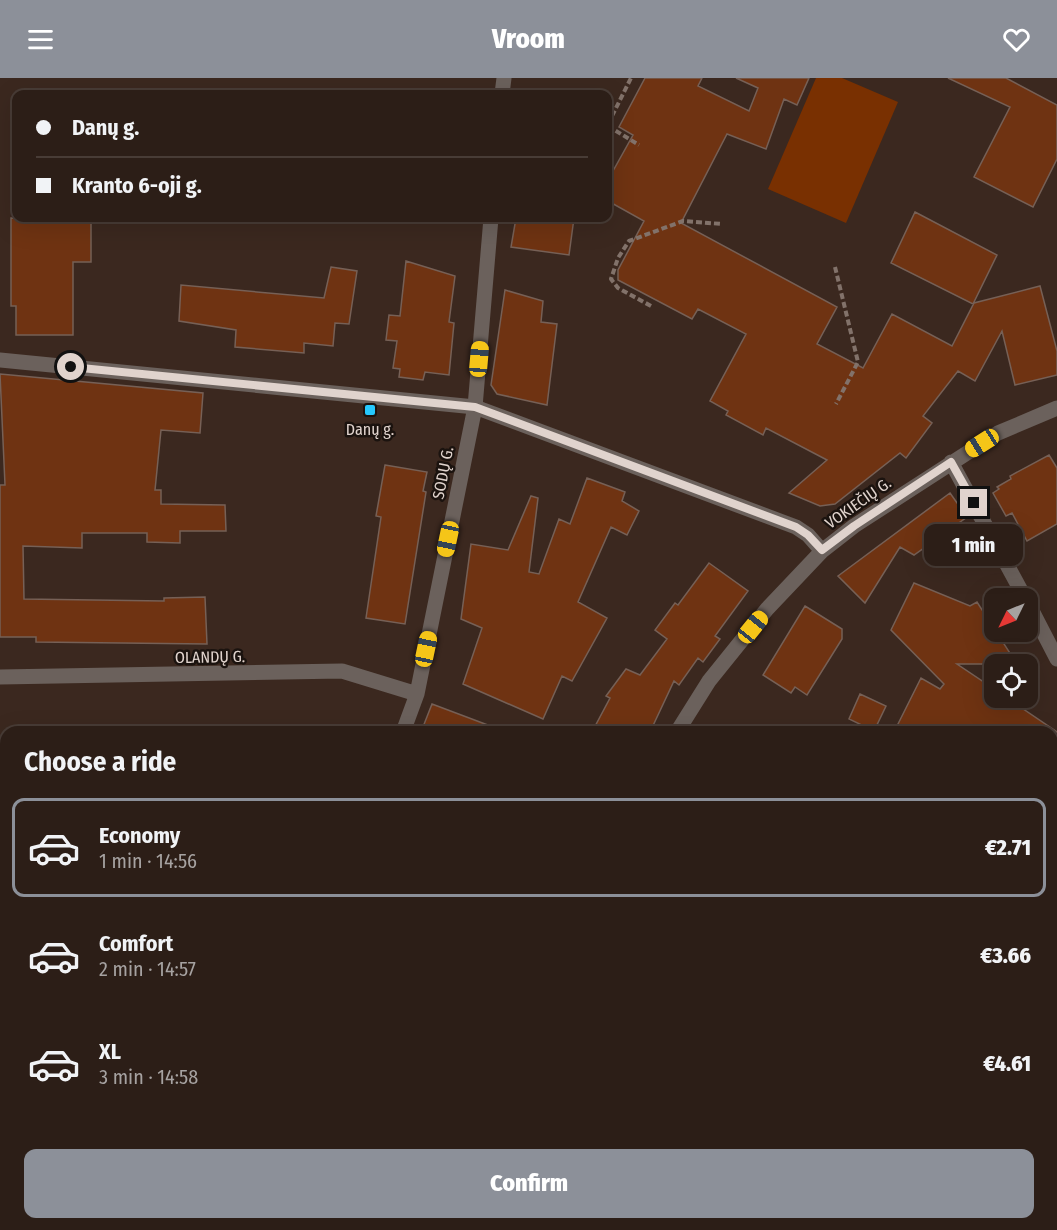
<!DOCTYPE html>
<meta charset="utf-8">
<style>
body{margin:0;font-family:"Fira Sans Condensed",sans-serif;background:#382b24;color:#f1f3f6;height:100vh;display:flex;flex-direction:column;font-size:22px;white-space:nowrap}
*{box-sizing:border-box;margin:0}
p{font-size:20px;color:#a6a2a1}
.icon{flex:none;width:33px;height:33px;fill:none;stroke:currentColor;stroke-width:2;stroke-linecap:round;stroke-linejoin:round}
.map{position:relative;flex:1;overflow:hidden}
.drawer{position:absolute;left:0px;top:648px;width:1058px;height:504px;display:flex;flex-direction:column;background:#2c1e17;border-radius:18px 18px 0 0;box-shadow:0 6px 24px #0002,0 0 0 2px #483c36}
.drawer>*{flex:none}
.banner{position:absolute;left:12px;top:12px;width:600px;height:132px;border-radius:12px;box-shadow:0 6px 24px #0002,0 0 0 2px #483c36;display:grid;align-content:center;height:132px;padding:0 24px;background:#2c1e17}
.needle{width:39px;rotate:227deg}
.tools{position:absolute;left:984px;top:510px;display:grid;gap:12px}
.tools a{display:grid;place-items:center;width:54px;height:54px;border-radius:12px;background:#2c1e17;box-shadow:0 6px 24px #0002,0 0 0 2px #483c36;font-size:30px}
.end{position:absolute;width:27px;height:27px;margin:-14px;border:8px solid #e0d3cd;background:#111;box-shadow:0 0 0 3px #111}
.from{border-radius:50%}
.bubble{position:absolute;height:42px;border-radius:12px;background:#2c1e17;box-shadow:0 6px 24px #0002,0 0 0 2px #483c36;font-size:20px;font-weight:800;line-height:42px;text-align:center}
.car{position:absolute;width:18px;height:36px;margin:-18px -9px;border-radius:8px;box-shadow:0 0 4px 2px #0007;background:linear-gradient(#f5c518 24%,#345 0 40%,#f5c518 0 76%,#345 0 86%,#f5c518 0)}
.banner b{display:flex;align-items:center;gap:21px;height:57px;font-size:22px}
.banner b+b{border-top:2px solid #483c36}
.banner i{width:15px;height:15px;background:#f1f3f6}
ul{padding:0;list-style:none}
li{display:flex;align-items:center;gap:18px;height:99px;margin:0 12px 9px;padding:0 12px;border:3px solid transparent;border-radius:12px}
li div{flex:1}
li b{display:block;font-size:22px}
li em{font-style:normal;font-weight:800}
li.current{border-color:#8c9099}
li>.icon{width:54px;height:54px;stroke-width:1.5}
h2{padding:0 24px;font-size:27px;line-height:72px}
.primary-button{display:flex;gap:12px;margin-top:auto;padding:12px 24px}
.primary-button a{flex:1;height:69px;border-radius:12px;background:#8c9099;color:#fff;font-size:24px;font-weight:800;line-height:69px;text-align:center}
header{display:flex;justify-content:space-between;align-items:center;height:78px;padding:0 24px;background:#8c9099;color:#fff;font-size:27px;font-weight:800}
.map>svg:first-child{display:block}
.green{fill:#793001}
.building{fill:#6f3312;stroke:#766056;stroke-width:1.5}
.lines{fill:none;stroke-linecap:round;stroke-linejoin:round}
.path{stroke:#82726a;stroke-width:4;stroke-dasharray:6 3;stroke-linecap:butt}
.street{stroke:#6b615c;stroke-width:15}
.route{stroke:#e0d3cd;stroke-width:8}
.poi-dot{fill:#26c9fe;stroke:#1b130f;stroke-width:2}
.labels{text-anchor:middle;dominant-baseline:central;stroke-width:5;stroke-linejoin:round;paint-order:stroke}
.poi-label{font-size:16px;fill:#e0d3cd;stroke:#1b130f}
.street-label{font-size:16px;fill:#e0d3cd;stroke:#1b130f}
</style>
<header><svg class="icon" aria-label="menu" viewBox="0 0 24 24"><path d="M4 6h16M4 12h16M4 18h16"/></svg>Vroom<svg class="icon" aria-label="heart" viewBox="0 0 24 24"><path d="M12 20l-8-8c-3-5 5-10 8-4 3-6 11-1 8 4z"/></svg></header>
<div class="map">
<svg width="1057" height="1152" viewBox="0 0 1057 1152">
<rect width="100%" height="100%" fill="#3b281f"/>
<path class="green" d="M816 0H842L898 24 846 145 768 111Z"/>
<path class="building" d="M645 0H702L698 8 749 33 758 10 736 0H809L797 27 784 21 766 71 727 56 681 145 837 229 817 266 863 290 892 236 952 268 974 225 1040 208 1057 273V297L1015 307 1002 253 975 303 958 293 923 338 932 345 906 380 900 375 835 426 820 428 789 415 827 382 766 350 763 357 726 337 728 333 710 323 746 256 698 231 692 241 618 202V192L644 143 608 123V102L633 57 619 49Z
M948 0H1006L1057 27V81L1033 129 974 99 1010 29Z
M915 134 997 177 973 226 891 185Z
M11 140 91 142V184H73V257H16V228H11Z
M516 140H574L569 177 511 169Z
M406 183 455 198 449 244 454 245 449 297 425 294 423 302 399 299 400 291 393 290 397 263 386 262 389 237 400 238Z
M331 189 357 193 349 246 335 245 333 268 304 265V275L235 269 236 252 179 243 181 207 324 220Z
M505 212 543 223 541 244 557 246 547 327 497 316 491 307Z
M0 296 203 315 200 355 161 352 155 412H161V426L225 427 226 453H180V465L147 464V455H82V470L23 468 24 521 164 523V520L205 519 207 566 36 564V559H0V407H5Z
M1049 377 1057 390V446L1027 463 1012 435 1006 438 993 415 999 411 997 409 1011 401 1010 398Z
M385 387 427 394 423 413 426 414 405 546 366 540 381 439 376 438Z
M587 400 625 414 622 423 639 433 627 457 611 449 578 524 607 540 572 603 562 598 543 641 463 606 482 550 461 541 471 466 508 472 531 418 538 420 529 494 539 496 559 441 570 446Z
M950 415 967 439 914 477 900 469 865 525 838 498Z
M709 485 748 513 715 558 720 561 703 584 698 580 679 607 674 603 650 654H592L610 620 606 618 626 591 640 597 667 561 655 552 675 525 678 527Z
M914 505 970 528 977 524 1017 586H957L994 611V620H1007L1057 654H894L921 600 940 611 944 606 891 552Z
M805 528 842 551V561L807 617 795 609 791 615 763 597Z
M860 616 886 628 874 653 849 641Z
M432 626 501 652 500 654H421Z"/>
<g class="lines">
<path class="path" d="M608 46 631 0
M608 48 639 67
M835 189 858 284 836 326
M651 228 618 210 611 201 618 180 629 163 683 143 722 146"/>
<path class="street" d="M502 16 504 0
M0 282 475 329 796 449 808 457 822 473
M951 384 1025 520
M1028 525 1057 581
M0 599 342 593 417 616
M403 654 417 616 475 329 491 140
M677 654 709 603 767 531 822 473 854 448 998 355 1057 330
M0 1105 6 1100
M460 1146 470 1152
M437 1152 440 1146
M927 1152 929 1146"/>
</g>
<g class="lines">
<path class="route" d="M71 289 475 329 796 449 808 457 822 472 854 448 951 384 974 425"/>
</g>
<rect class="poi-dot" x="364" y="326" width="12" height="12" rx="3"/>
<g class="labels">
<g class="poi-label">
<text x="370" y="351">Danų g.</text>
</g>
<g class="street-label">
<text transform="translate(443 395) rotate(-79)">SODŲ G.</text>
<text transform="translate(858 425) rotate(-35)">VOKIEČIŲ G.</text>
<text transform="translate(210 579) rotate(-1)">OLANDŲ G.</text>
</g>
</g>
</svg>
<div class="tools">
<a><svg class="needle" viewBox="-14 -14 28 28"><path d="M0-13l5 13h-10z" fill="#e53935"/><path d="M0 13l5-13h-10z" fill="#a6a2a1"/></svg></a>
<a><svg class="icon" aria-label="locate" viewBox="0 0 24 24"><circle cx="12" cy="12" r="6"/><path d="M12 2v4M12 18v4M2 12h4M18 12h4"/></svg></a>
</div>
<i class="end from" style="left:71px;top:289px"></i>
<i class="end" style="left:974px;top:425px"></i>
<div class="bubble" style="left:924px;top:446px;width:99px">1 min</div>
<i class="car" style="left:479px;top:281px;rotate:5deg"></i>
<i class="car" style="left:982px;top:365px;rotate:238deg"></i>
<i class="car" style="left:448px;top:461px;rotate:192deg"></i>
<i class="car" style="left:753px;top:549px;rotate:39deg"></i>
<i class="car" style="left:426px;top:571px;rotate:12deg"></i>
<div class="banner">
<b><i class="from"></i>Danų g.</b>
<b><i></i>Kranto 6-oji g.</b>
</div>
<section class="drawer">
<h2>Choose a ride</h2>
<ul>
<li class="current"><svg class="icon" aria-label="car" viewBox="0 0 24 24"><path d="M5 17H2v-5l4-1 3-4h7l3 4 3 1v5h-3M9 17h6M6 11h13"/><circle cx="7" cy="17" r="2"/><circle cx="17" cy="17" r="2"/></svg><div><b>Economy</b><p>1 min · 14:56</p></div><em>€2.71</em></li>
<li><svg class="icon" aria-label="car" viewBox="0 0 24 24"><path d="M5 17H2v-5l4-1 3-4h7l3 4 3 1v5h-3M9 17h6M6 11h13"/><circle cx="7" cy="17" r="2"/><circle cx="17" cy="17" r="2"/></svg><div><b>Comfort</b><p>2 min · 14:57</p></div><em>€3.66</em></li>
<li><svg class="icon" aria-label="car" viewBox="0 0 24 24"><path d="M5 17H2v-5l4-1 3-4h7l3 4 3 1v5h-3M9 17h6M6 11h13"/><circle cx="7" cy="17" r="2"/><circle cx="17" cy="17" r="2"/></svg><div><b>XL</b><p>3 min · 14:58</p></div><em>€4.61</em></li>
</ul>
<div class="primary-button"><a>Confirm</a></div>
</section>
</div>
